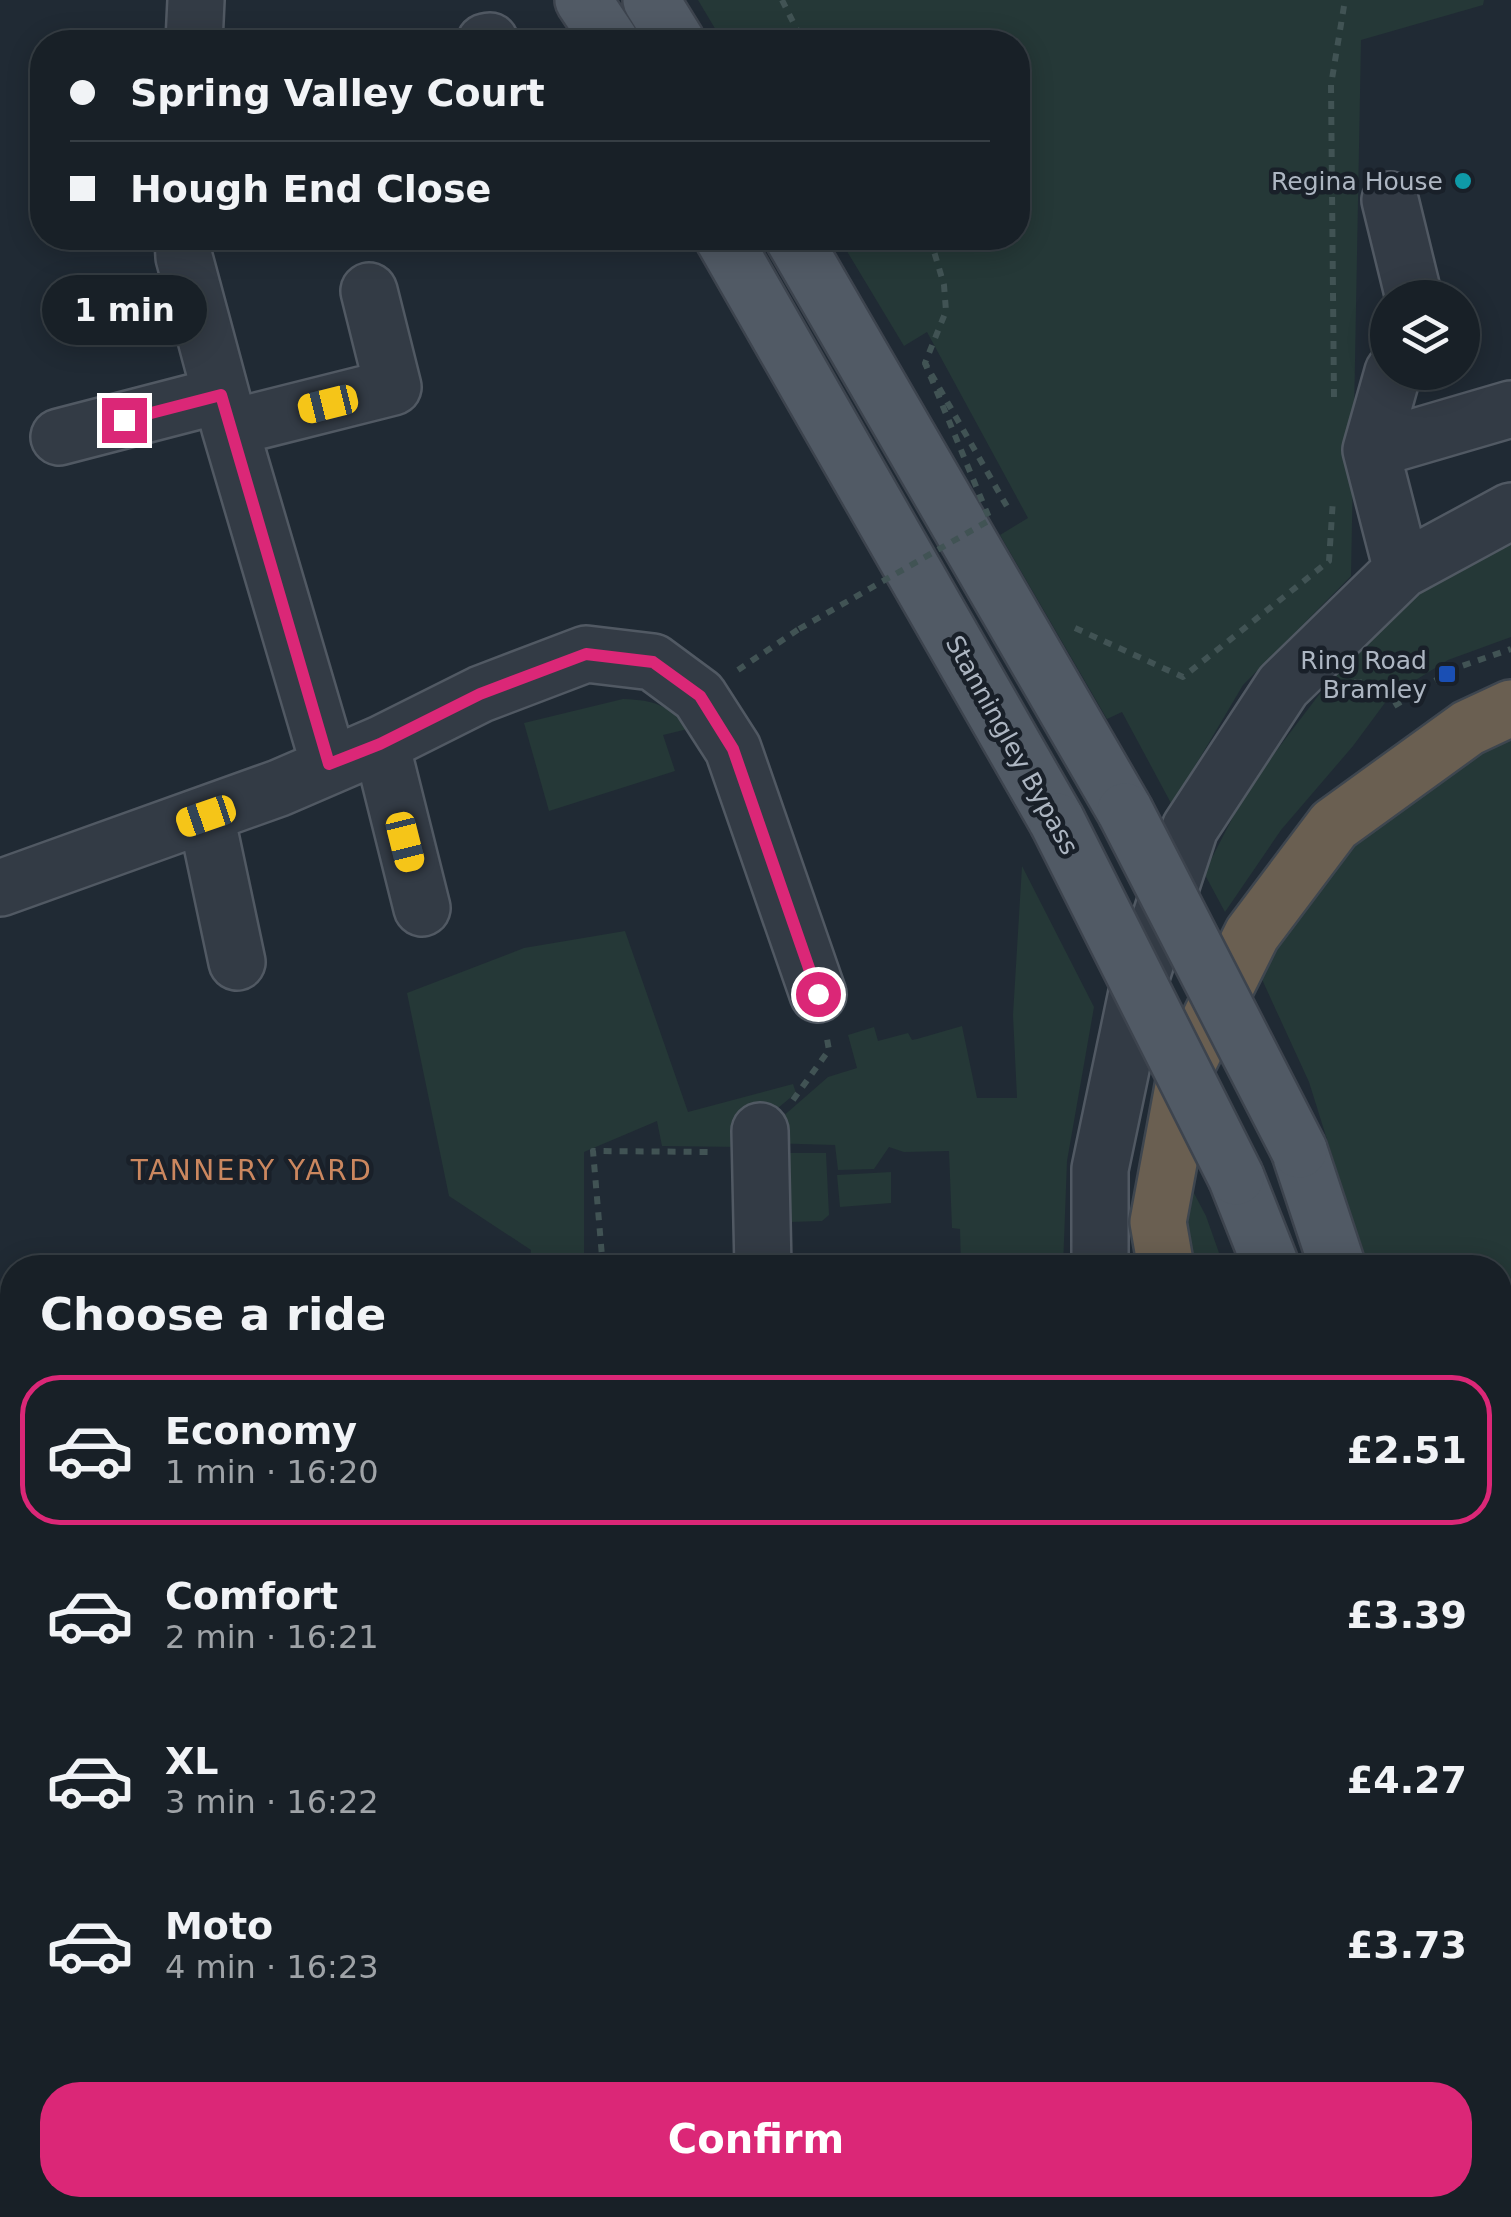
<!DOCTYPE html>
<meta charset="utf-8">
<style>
body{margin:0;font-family:"DejaVu Sans",sans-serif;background:#252d33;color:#f1f3f6;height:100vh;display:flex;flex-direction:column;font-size:38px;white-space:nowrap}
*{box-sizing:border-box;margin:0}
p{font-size:32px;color:#9fa3a7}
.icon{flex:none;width:55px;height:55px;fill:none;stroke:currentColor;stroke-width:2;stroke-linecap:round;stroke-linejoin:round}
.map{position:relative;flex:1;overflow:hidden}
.panel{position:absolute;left:0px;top:1255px;width:1512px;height:962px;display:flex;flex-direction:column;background:#182027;border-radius:40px 40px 0 0;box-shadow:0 5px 25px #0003,0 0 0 2px #363e44}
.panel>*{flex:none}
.guide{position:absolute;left:30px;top:30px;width:1000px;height:220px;border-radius:40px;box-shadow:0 5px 25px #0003,0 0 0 2px #363e44;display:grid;align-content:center;height:220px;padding:0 40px;background:#182027}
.controls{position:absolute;left:1370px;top:280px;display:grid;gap:20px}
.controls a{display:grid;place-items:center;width:110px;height:110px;border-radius:50%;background:#182027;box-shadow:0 5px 25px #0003,0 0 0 2px #363e44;font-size:50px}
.end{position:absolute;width:45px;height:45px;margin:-22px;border:12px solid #db2777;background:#fff;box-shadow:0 0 0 5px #fff}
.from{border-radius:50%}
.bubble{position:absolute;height:70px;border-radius:35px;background:#182027;box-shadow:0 5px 25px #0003,0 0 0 2px #363e44;font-size:32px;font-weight:600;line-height:70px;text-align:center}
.car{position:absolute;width:30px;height:60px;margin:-30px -15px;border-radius:12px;box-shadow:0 0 8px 2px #0007;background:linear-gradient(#f5c518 24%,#345 0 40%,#f5c518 0 76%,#345 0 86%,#f5c518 0)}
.guide b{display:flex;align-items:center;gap:35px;height:95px;font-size:38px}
.guide b+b{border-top:2px solid #363e44}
.guide i{width:25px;height:25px;background:#f1f3f6}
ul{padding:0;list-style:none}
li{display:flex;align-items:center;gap:30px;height:150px;margin:0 20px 15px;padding:0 20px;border:5px solid transparent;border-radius:40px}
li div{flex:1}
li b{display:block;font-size:38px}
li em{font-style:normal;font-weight:600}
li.active{border-color:#db2777}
li>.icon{width:90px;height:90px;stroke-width:1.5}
h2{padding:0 40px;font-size:45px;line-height:120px}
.primary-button{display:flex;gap:20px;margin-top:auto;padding:20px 40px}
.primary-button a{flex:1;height:115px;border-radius:40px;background:#db2777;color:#fff;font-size:40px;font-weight:600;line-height:115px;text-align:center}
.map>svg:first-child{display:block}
.green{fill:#253837}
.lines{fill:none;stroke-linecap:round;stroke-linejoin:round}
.minor-casing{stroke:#515963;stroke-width:60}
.major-casing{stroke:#3d444e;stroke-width:60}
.highway-casing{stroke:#3e464f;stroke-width:60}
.path{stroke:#415354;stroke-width:6;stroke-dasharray:8 8;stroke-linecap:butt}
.minor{stroke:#333b45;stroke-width:55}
.major{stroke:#515a65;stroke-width:55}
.highway{stroke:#6a5f51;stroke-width:55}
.major-bridge-casing{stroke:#3d444e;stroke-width:60;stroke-linecap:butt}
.path-bridge{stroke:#415354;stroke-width:6;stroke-dasharray:8 8;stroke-linecap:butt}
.major-bridge{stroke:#515a65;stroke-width:55}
.route{stroke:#db2777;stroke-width:12}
.culture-dot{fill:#0f9aa8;stroke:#192029;stroke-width:4}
.transit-dot{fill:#1a4fb4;stroke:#192029;stroke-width:4}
.labels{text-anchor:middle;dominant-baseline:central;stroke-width:9;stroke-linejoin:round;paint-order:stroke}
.poi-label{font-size:25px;fill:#adb6c2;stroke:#192029;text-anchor:end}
.street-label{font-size:25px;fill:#adb6c2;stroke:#192029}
.neighbourhood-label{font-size:28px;letter-spacing:2.5px;fill:#cb875f;stroke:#192029}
</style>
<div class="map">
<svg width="1511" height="2217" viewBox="0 0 1511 2217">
<rect width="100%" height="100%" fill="#202a34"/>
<path class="green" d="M698 0H1484L1483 5 1361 40 1351 576 1243 685 1172 805 1122 712 1107 719 1000 535 1028 518 927 332 904 346 839 238H1018V42H723Z
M1511 534V637L1448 660 1390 696 1353 746 1281 830 1225 912 1204 873 1248 788 1318 696 1382 620 1463 559Z
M623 699C656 700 667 706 692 728L663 735 675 771 549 811 524 723Z
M1511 732V1680L1508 1736 1500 1734V1268L1367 1267 1309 1082 1254 962 1338 854 1396 805Z
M1022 866 1094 1007 1067 1161 1063 1267H961L960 1229 952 1228 949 1151 904 1152 889 1147 874 1169 838 1170 835 1145 766 1143 765 1132 828 1077 857 1068 848 1035 874 1027 878 1041 908 1033 912 1040 917 1039 962 1026 977 1098H1017L1013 1015Z
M625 931 688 1112 793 1084 796 1093 743 1137 742 1147 662 1146 657 1121 584 1152V1267H529L531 1250 449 1196 407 993 524 948Z
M787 1153H826L829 1215 822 1221 789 1222Z
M891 1172V1203L840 1207 837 1175Z
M1186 1178 1206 1216 1224 1267 1183 1268Z
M934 2205H1142V2206L1140 2217H938Z
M1200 2205H1341L1340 2217H1198Z"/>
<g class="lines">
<defs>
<path id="minor" d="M194 42 196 0
M485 42 490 41
M1390 200 1414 298
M183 238 184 257 230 428 329 764
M1393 372 1371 450 1402 570
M230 428 393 387 369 291
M59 437 221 395
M1371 450 1511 409
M381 744 422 908
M206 816 237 962
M0 888 279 788 381 744 481 694 586 654 653 662 699 696 733 749 818 994
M760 1131 763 1268
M1100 1268V1169L1139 983 1190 828 1283 686 1402 570 1511 511
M0 1749 12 1750
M907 2205 911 2217
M1174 2205V2217
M150 2217 151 2205
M458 2217 459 2205"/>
<path id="major" d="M583 0 611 42
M651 0 677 42
M723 238 1057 821
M793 238 1125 811
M1299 1150 1338 1268
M1236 1177 1272 1268
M1405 2217 1406 2205"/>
<path id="highway" d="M1166 1268 1158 1222 1187 1065 1252 934 1334 825 1468 728 1511 708
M1500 2079 1511 1957
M1375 2205V2217
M1487 2217 1488 2205"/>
</defs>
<use href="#minor" class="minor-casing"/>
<use href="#major" class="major-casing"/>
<use href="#highway" class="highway-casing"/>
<path class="path" d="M782 0 803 42
M930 238 944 285 946 311 925 363 1009 510
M1334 397 1331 85 1345 0
M1075 628 1183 677 1329 561 1333 499
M738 670 799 629
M1354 682 1427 686
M1394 706 1456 668 1511 649
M793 1100 829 1050 827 1039
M603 1268 593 1151 714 1152
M1319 2205 1320 2217"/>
<use href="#minor" class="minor"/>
<use href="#major" class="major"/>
<use href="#highway" class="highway"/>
<defs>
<path id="major-bridge" d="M1125 811 1299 1150
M1057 821 1236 1177"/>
</defs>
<use href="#major-bridge" class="major-bridge-casing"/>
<path class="path-bridge" d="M799 629 990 520 925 363"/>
<use href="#major-bridge" class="major-bridge"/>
</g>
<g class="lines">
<path class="route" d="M124 420 221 395 329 764 380 744 480 694 586 654 653 662 700 696 733 749 818 994"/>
</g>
<circle class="culture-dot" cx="1463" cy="181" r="10"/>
<rect class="transit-dot" x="1437" y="664" width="20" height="20" rx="5"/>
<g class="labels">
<g class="poi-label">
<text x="1443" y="181">Regina House</text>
<text x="1427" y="660">Ring Road<tspan x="1427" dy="29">Bramley</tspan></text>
</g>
<g class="street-label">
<text transform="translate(1012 745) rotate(61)">Stanningley Bypass</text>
</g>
<g class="neighbourhood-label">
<text x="252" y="1170">TANNERY YARD</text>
</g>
</g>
</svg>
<div class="controls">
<a><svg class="icon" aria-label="layers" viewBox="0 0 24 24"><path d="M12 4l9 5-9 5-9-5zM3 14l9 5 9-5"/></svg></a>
</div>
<i class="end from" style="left:818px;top:994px"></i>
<i class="end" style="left:124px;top:420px"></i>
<div class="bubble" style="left:42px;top:275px;width:165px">1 min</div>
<i class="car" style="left:328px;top:404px;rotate:256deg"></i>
<i class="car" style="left:206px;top:816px;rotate:251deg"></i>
<i class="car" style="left:405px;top:842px;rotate:166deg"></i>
<div class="guide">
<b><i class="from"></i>Spring Valley Court</b>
<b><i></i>Hough End Close</b>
</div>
<section class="panel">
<h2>Choose a ride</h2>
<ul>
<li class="active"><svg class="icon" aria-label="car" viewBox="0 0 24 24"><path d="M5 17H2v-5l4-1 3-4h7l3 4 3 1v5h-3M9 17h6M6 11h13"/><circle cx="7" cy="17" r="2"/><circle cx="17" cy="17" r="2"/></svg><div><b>Economy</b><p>1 min · 16:20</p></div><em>£2.51</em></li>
<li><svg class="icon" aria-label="car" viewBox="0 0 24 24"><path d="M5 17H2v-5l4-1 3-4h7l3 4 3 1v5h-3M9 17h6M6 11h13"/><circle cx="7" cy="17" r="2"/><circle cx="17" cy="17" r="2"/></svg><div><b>Comfort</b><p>2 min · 16:21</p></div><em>£3.39</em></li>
<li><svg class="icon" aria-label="car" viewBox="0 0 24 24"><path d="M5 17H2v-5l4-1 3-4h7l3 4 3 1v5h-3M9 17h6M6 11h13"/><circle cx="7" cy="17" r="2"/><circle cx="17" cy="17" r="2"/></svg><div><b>XL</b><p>3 min · 16:22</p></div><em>£4.27</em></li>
<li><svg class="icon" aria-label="car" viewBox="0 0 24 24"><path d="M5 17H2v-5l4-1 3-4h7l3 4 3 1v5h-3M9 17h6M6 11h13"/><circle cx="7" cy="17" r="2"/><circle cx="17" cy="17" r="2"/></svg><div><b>Moto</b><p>4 min · 16:23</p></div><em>£3.73</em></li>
</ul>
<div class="primary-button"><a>Confirm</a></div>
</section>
</div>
